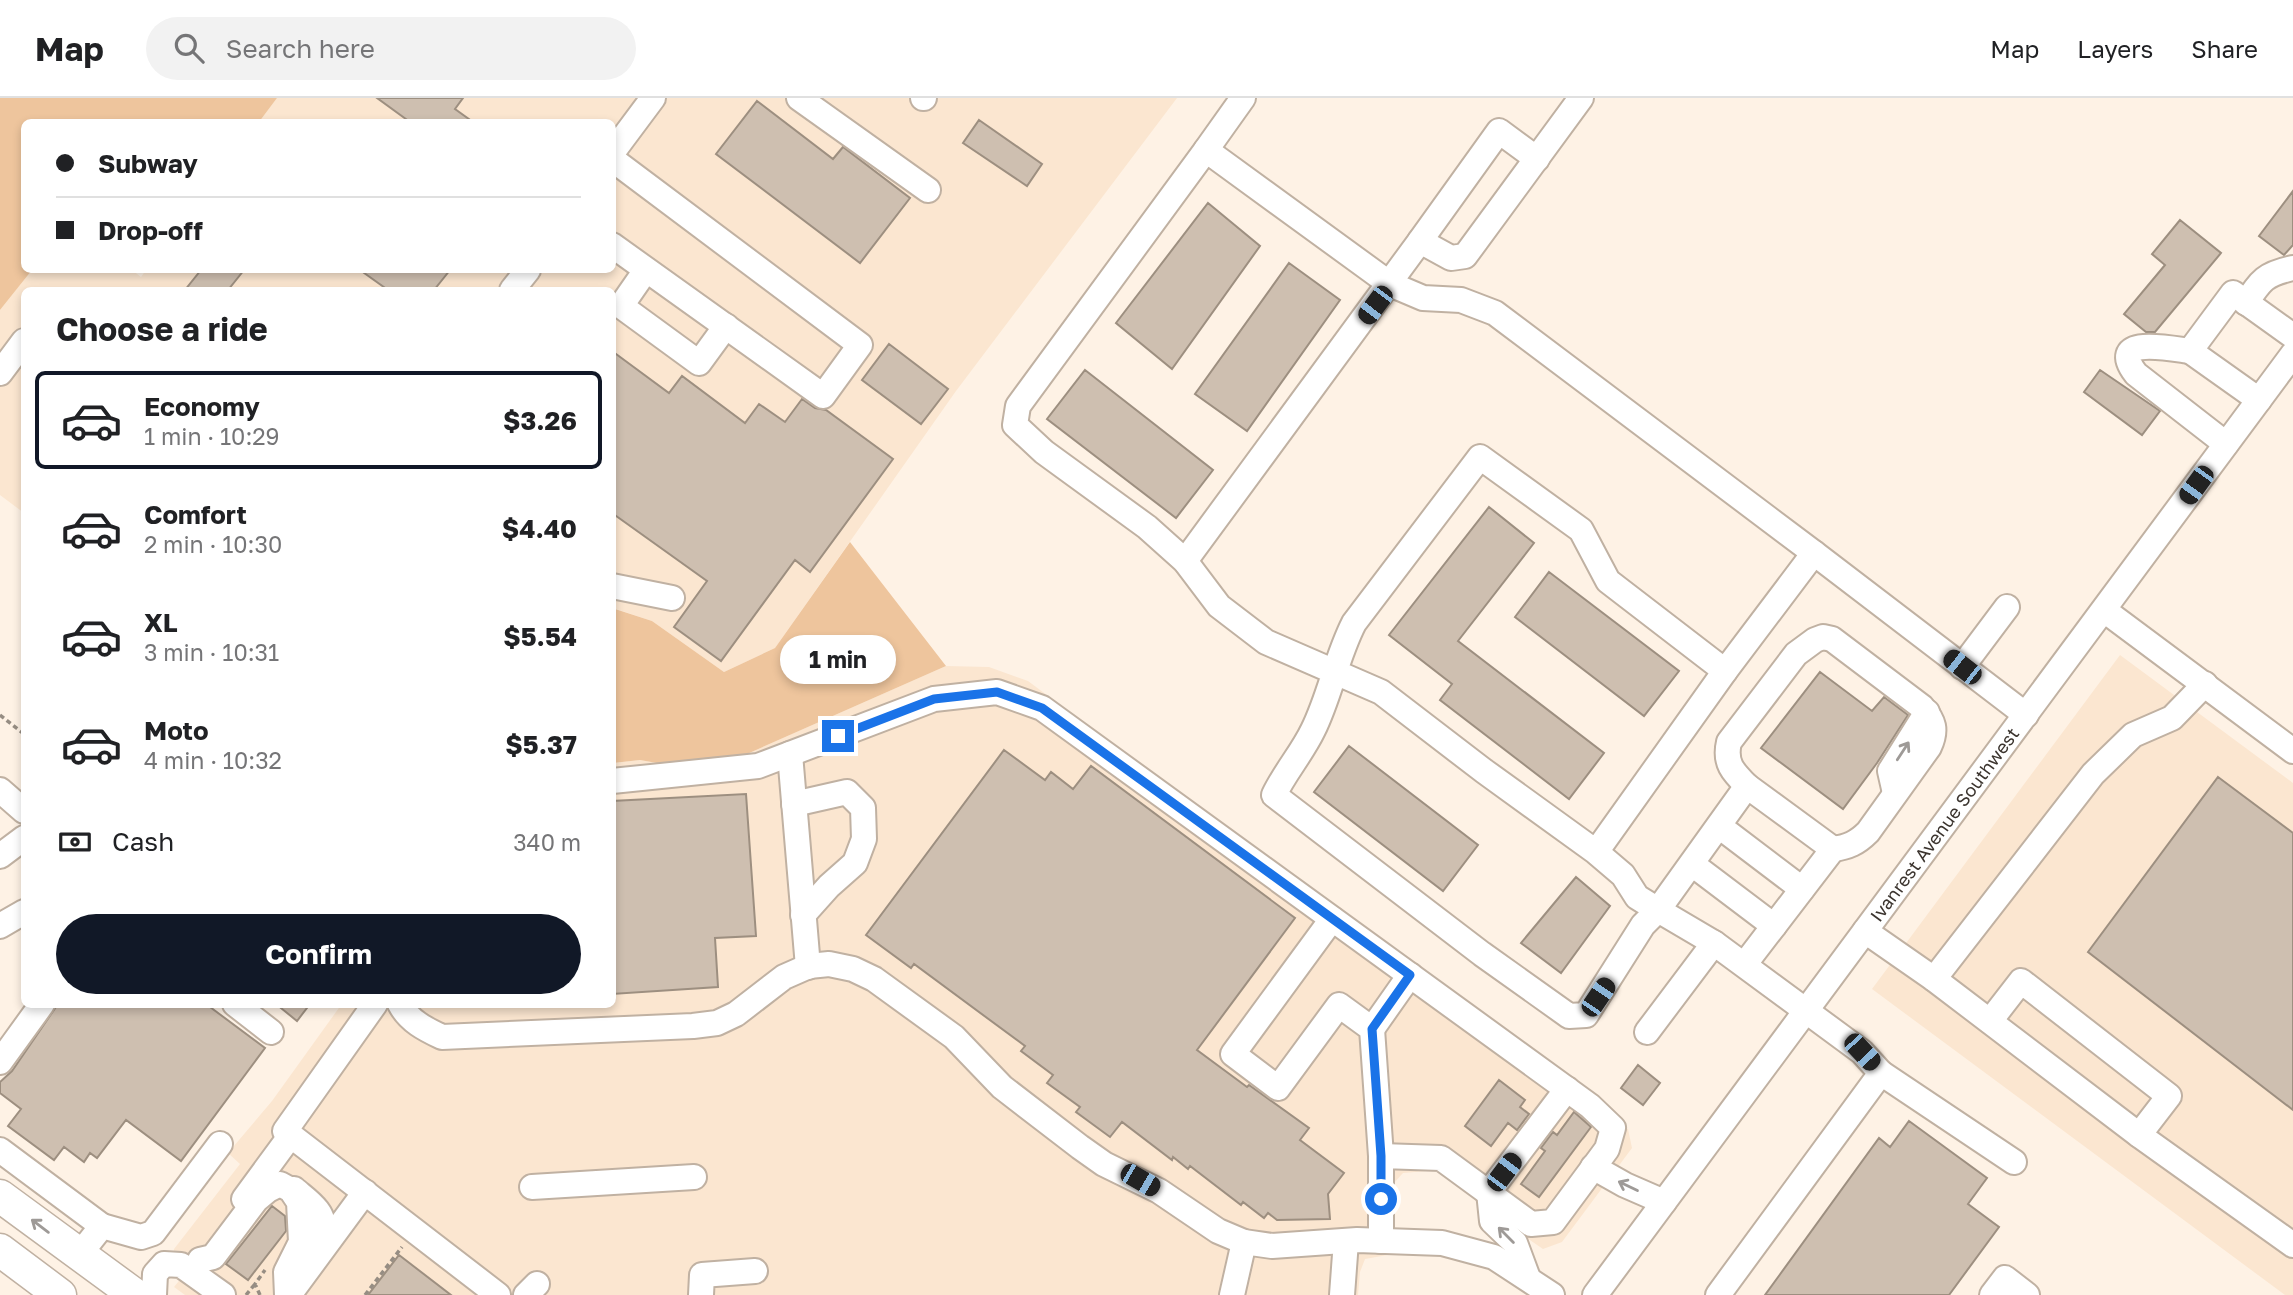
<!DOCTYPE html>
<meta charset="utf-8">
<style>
body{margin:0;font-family:"Golos Text",sans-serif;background:#f2f2f2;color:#202124;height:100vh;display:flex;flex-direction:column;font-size:26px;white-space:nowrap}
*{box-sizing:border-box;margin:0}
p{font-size:23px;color:#757577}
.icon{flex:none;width:38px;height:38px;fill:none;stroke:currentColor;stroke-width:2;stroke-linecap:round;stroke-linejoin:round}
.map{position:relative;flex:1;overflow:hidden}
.side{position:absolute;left:21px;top:189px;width:595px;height:721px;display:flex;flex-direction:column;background:#fff;border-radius:10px;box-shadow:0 4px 10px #0003}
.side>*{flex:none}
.hud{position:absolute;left:21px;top:21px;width:595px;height:154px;border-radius:10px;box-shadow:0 4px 10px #0003;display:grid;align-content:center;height:154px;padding:0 35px;background:#fff}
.end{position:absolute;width:32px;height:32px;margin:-16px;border:9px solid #1a73e8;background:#fff;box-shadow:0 0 0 4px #fff}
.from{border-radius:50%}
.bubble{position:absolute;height:49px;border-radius:24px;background:#fff;box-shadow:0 4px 10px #0003;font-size:23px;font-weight:700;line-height:49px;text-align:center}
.car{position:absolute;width:21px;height:42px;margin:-21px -10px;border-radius:9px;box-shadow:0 0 5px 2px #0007;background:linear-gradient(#222 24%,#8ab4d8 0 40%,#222 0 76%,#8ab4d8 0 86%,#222 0)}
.hud b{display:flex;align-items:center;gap:24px;height:66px;font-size:26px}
.hud b+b{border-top:2px solid #e0e0e0}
.hud i{width:18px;height:18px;background:#202124}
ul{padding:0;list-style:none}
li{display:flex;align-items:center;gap:21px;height:98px;margin:0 14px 10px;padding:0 21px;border:4px solid transparent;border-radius:10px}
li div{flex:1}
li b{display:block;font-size:26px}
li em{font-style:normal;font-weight:700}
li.selected{border-color:#111827}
li>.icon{width:63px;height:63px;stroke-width:1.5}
h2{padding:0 35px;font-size:32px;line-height:84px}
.pay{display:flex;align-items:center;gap:18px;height:77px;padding:0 35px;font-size:26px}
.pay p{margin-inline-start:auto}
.button{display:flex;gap:14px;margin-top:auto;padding:14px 35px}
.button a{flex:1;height:80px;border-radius:42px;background:#111827;color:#fff;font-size:28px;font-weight:700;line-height:80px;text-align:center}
header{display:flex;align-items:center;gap:42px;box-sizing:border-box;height:98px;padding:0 35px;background:#fff;border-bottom:2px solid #e0e0e0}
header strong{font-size:33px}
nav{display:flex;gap:38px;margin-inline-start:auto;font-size:24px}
.search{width:490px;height:63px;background:#f2f2f2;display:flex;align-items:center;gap:18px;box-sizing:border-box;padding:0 24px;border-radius:38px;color:#757577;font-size:26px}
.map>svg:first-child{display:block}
.built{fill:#fbe6d0}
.green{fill:#eec59d}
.building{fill:#cebfb0;stroke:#9d8f80;stroke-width:2}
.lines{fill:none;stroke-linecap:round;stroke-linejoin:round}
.minor-casing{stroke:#c0b1a2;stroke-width:28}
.major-casing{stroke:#c0b1a2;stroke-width:35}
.path{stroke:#968d83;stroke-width:3.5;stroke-dasharray:5 3.5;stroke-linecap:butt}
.minor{stroke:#fff;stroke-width:24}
.major{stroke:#fff;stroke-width:32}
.oneway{stroke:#9e9a97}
.route{stroke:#1a73e8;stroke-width:9}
.labels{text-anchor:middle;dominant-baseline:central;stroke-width:7;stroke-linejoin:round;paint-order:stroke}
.street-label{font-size:18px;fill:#3c352f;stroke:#fef2e5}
</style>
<header>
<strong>Map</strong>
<div class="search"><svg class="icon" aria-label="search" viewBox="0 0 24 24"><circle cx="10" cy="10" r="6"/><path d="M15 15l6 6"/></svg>Search here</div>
<nav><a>Map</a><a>Layers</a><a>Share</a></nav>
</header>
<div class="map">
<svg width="2293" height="1197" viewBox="0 0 2293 1197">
<rect width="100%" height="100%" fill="#fef2e5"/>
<path class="built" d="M277 0H1177L956 293 775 550 724 574 652 523 613 510 612 192H24V415L0 397V212L32 172H132L141 179 146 172H612V24H259Z
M2120 557 2293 685V1197H2285L1872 891Z
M946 568 989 569 1028 583 1628 1031 1632 1050 1562 1144 1543 1151 1505 1125 1438 1072 1403 1075 1393 1086 1391 1100 1394 1106 1393 1156 1365 1161 1360 1174 1358 1197H185L174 1189 182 1179 172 1172 174 1151 240 1066 228 1055 272 1003 341 907 612 906 613 665 640 662 685 670 722 667Z"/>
<path class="green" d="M0 0H277L259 24H24V172H32L0 212Z
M850 444 946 568 722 667 685 670 640 662 613 665 612 510 652 523 724 574 775 550Z"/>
<path class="building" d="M377 0H463L455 11 473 24H410Z
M757 3 833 61 843 49 910 100 860 165 716 56Z
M979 22 1042 66 1027 88 963 45Z
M2293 93V147L2284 157 2259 138Z
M1208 105 1260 148 1172 271 1116 225Z
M2180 122 2221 155 2155 234H2146L2124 216 2165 167 2152 156Z
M1289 165 1340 202 1247 333 1195 296Z
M201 172H244L228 192H185Z
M360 172H450L434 192H388Z
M889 246 948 291 921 326 862 282Z
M612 253 669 295 682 278 745 325 759 306 785 324 802 301 815 310 826 312 893 361 810 474 795 462 721 563 674 529 707 483 612 415Z
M1085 272 1213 372 1176 420 1047 321Z
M2100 272 2160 313 2142 337 2084 294Z
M1489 409 1534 445 1458 543 1604 655 1569 701 1440 602 1452 586 1389 537Z
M1549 474 1679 573 1644 618 1515 519Z
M1820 574 1872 613 1884 599 1908 617 1877 665 1843 711 1761 650Z
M1349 648 1478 747 1443 793 1314 694Z
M1004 652 1045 682 1051 674 1073 691 1091 668 1295 820 1197 952 1247 989 1249 987 1309 1030 1300 1042 1344 1075 1328 1096 1330 1121 1277 1122 1268 1115 1264 1120 1243 1104 1241 1107 1190 1068 1188 1071 1173 1059 1172 1062 1122 1024 1110 1039 1076 1014 1080 1009 1047 985 1053 977 1021 953 1025 948 914 866 911 870 866 837Z
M2218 679 2293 735V1012L2088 854Z
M746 696 756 838 715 840 718 889 612 896V703Z
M1576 779 1610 808 1561 875 1521 845Z
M58 906H206L265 950 181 1063 126 1022 97 1060 90 1055 84 1064 64 1049 54 1062 8 1028 21 1011 0 995V984L12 973Z
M276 906H310L297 923Z
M1638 967 1660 985 1643 1007 1621 990Z
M1499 982 1525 1002 1520 1009 1529 1016 1517 1032 1508 1025 1491 1048 1465 1028Z
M1574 1014 1591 1029 1539 1099 1521 1086 1545 1053 1541 1050 1553 1034 1557 1037Z
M1909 1023 1987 1080 1968 1106 1999 1129 1949 1197H1765L1879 1040 1890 1049Z
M272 1108 285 1118 286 1133 248 1182 226 1166Z
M399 1157 451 1197H368Z"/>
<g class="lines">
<defs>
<g id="minor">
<path d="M799 0 928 92"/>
<path d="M923 0H924"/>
<path d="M1206 52 1243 0"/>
<path d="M612 55 653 0"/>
<path d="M612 61 860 247 823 298 612 147"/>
<path d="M1420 143 1499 33 1537 61"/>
<path d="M646 172 621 208 699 265 726 228"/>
<path d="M512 192 528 172"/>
<path d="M2246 205C2261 182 2265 176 2293 170"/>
<path d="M2190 253C2173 251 2105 236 2136 276L2226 346"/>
<path d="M0 275 24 243"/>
<path d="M2259 302 2190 253 2233 195 2293 238"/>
<path d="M1185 463 1420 143 1451 160 1465 158 1581 0"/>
<path d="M612 488 672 500"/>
<path d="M2104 512 2293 653"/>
<path d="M1962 569 2007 509"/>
<path d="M1725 573 1814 455"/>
<path d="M790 656 808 869"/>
<path d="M612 683 758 668 934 601 997 594 1042 610 1590 1008 1613 1030 1607 1051 1553 1124 1531 1126 1441 1060 1381 1058V1143"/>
<path d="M1747 688C1733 674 1724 665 1729 644L1796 556 1815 542 1823 539 1832 541 1922 609C1934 623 1937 632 1929 649L1868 734C1857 745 1848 749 1833 751"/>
<path d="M0 692 24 713"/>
<path d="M1895 695 1890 673 1927 614"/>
<path d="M794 706 847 694 863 710 864 741 855 765 829 788 803 817"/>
<path d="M1719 728 1802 791"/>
<path d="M1596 754 1725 573 1608 483 1581 432 1480 359 1354 525C1336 560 1330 598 1313 632 1302 655 1285 674 1274 697L1482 856 1569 918 1586 917 1643 827 1658 812 1637 799 1623 777 1596 754 1484 673 1381 594 1266 544 1219 508 1185 463 1147 429 1044 354 1015 327 1018 308 1206 52 1390 186 1423 200 1461 202 1495 215 1814 455 2026 617"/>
<path d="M0 758 24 740"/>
<path d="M1692 766 1774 828"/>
<path d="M1332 821 1233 956 1278 990 1339 907 1372 931 1381 1058"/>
<path d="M0 828 24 814"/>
<path d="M1865 833 1934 881 2093 676 2133 637 2172 620 2205 586"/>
<path d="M1934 881 2139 1037 2293 1147"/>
<path d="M235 906 271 934"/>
<path d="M375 906 285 1033 498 1197"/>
<path d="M400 906C409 923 425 931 442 939L693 928 717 925 736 916 784 879 809 868 829 866 853 871 874 881 954 939 1002 989 1080 1049 1104 1066 1159 1093 1218 1133 1244 1144 1272 1148 1357 1142 1442 1145 1494 1159 1552 1197"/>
<path d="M1990 923 2021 883 2169 998 2139 1037"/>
<path d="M1372 931 1410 877"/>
<path d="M1647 934 1714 845"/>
<path d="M0 964 42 906"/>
<path d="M1881 975 2014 1064"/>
<path d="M0 1052 102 1128"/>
<path d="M1593 1069 1625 1087 1664 1104"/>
<path d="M532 1089 694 1079"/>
<path d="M294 1091C305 1101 327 1114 322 1132 320 1138 312 1145 307 1150"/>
<path d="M244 1101 291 1037"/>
<path d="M79 1157 102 1128 141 1139 153 1135 220 1046"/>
<path d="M200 1162 213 1159 256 1102 268 1092 280 1086 291 1092 299 1104 301 1144 286 1174 287 1197"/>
<path d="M1528 1180 1515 1145 1492 1123 1489 1094 1567 991"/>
<path d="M154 1197 155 1176 164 1166 181 1167 223 1197"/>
<path d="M289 1197 365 1094"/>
<path d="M526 1197 537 1186"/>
<path d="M701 1197 702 1177 755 1173"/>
<path d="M1232 1197 1244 1144"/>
<path d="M1342 1197 1346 1143"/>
<path id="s1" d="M1595 1197 2293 256"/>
<path d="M1718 1197 1881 975 1862 954 1714 845 1658 812 1747 688 1833 751 1744 867"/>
<path d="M1992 1197 2005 1180 2027 1197"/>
</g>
<path id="major" d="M0 1098 135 1197
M0 1152 60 1197"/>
</defs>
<use href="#minor" class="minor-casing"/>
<use href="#major" class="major-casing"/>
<path class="path" d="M0 617 24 636
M246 1197 255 1186
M260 1197 255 1186 265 1172
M365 1197 402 1149"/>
<use href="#minor" class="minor"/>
<use href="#major" class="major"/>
</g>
<defs><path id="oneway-shaft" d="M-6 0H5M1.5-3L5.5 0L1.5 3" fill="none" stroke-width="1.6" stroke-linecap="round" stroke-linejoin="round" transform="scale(1.75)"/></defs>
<g class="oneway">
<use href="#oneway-shaft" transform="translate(1903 653) rotate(-57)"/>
<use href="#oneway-shaft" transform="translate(1628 1088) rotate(-154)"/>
<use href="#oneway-shaft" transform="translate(40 1128) rotate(-143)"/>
<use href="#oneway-shaft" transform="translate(1506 1137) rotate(-135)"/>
</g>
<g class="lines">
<path class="route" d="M838 638 934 601 997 594 1042 610 1410 877 1372 931 1381 1058V1101"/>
</g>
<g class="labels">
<g class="street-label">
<text stroke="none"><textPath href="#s1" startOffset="586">Ivanrest Avenue Southwest</textPath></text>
</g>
</g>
</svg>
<i class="end from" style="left:1381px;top:1101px"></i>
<i class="end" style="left:838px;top:638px"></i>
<div class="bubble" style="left:780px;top:537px;width:116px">1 min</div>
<i class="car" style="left:1375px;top:207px;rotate:217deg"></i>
<i class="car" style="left:2196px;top:387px;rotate:216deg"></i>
<i class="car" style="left:1962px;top:569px;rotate:308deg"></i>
<i class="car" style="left:1598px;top:899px;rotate:34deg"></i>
<i class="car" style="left:1862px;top:954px;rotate:137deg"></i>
<i class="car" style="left:1504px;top:1074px;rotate:37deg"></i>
<i class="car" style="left:1140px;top:1082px;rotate:120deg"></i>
<div class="hud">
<b><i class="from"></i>Subway</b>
<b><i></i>Drop-off</b>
</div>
<section class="side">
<h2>Choose a ride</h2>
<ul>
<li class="selected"><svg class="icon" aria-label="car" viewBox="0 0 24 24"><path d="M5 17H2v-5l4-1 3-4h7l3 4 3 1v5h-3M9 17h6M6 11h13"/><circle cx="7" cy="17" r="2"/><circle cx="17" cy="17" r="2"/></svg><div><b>Economy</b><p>1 min · 10:29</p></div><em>$3.26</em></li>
<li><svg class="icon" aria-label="car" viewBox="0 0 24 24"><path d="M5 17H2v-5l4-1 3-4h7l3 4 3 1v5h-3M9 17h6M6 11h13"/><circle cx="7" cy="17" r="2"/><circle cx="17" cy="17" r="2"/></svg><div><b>Comfort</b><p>2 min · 10:30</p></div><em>$4.40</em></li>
<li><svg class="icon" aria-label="car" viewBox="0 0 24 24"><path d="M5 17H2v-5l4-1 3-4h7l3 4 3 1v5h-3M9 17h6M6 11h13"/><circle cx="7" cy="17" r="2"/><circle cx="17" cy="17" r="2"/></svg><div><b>XL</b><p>3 min · 10:31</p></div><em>$5.54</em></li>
<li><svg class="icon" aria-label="car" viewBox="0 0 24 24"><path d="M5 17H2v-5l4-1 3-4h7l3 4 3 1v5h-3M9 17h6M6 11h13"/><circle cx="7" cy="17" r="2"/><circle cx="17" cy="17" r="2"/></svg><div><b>Moto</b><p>4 min · 10:32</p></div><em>$5.37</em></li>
</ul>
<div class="pay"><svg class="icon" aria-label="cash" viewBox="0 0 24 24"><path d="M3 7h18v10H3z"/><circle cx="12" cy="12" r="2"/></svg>Cash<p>340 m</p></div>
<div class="button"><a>Confirm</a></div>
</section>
</div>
